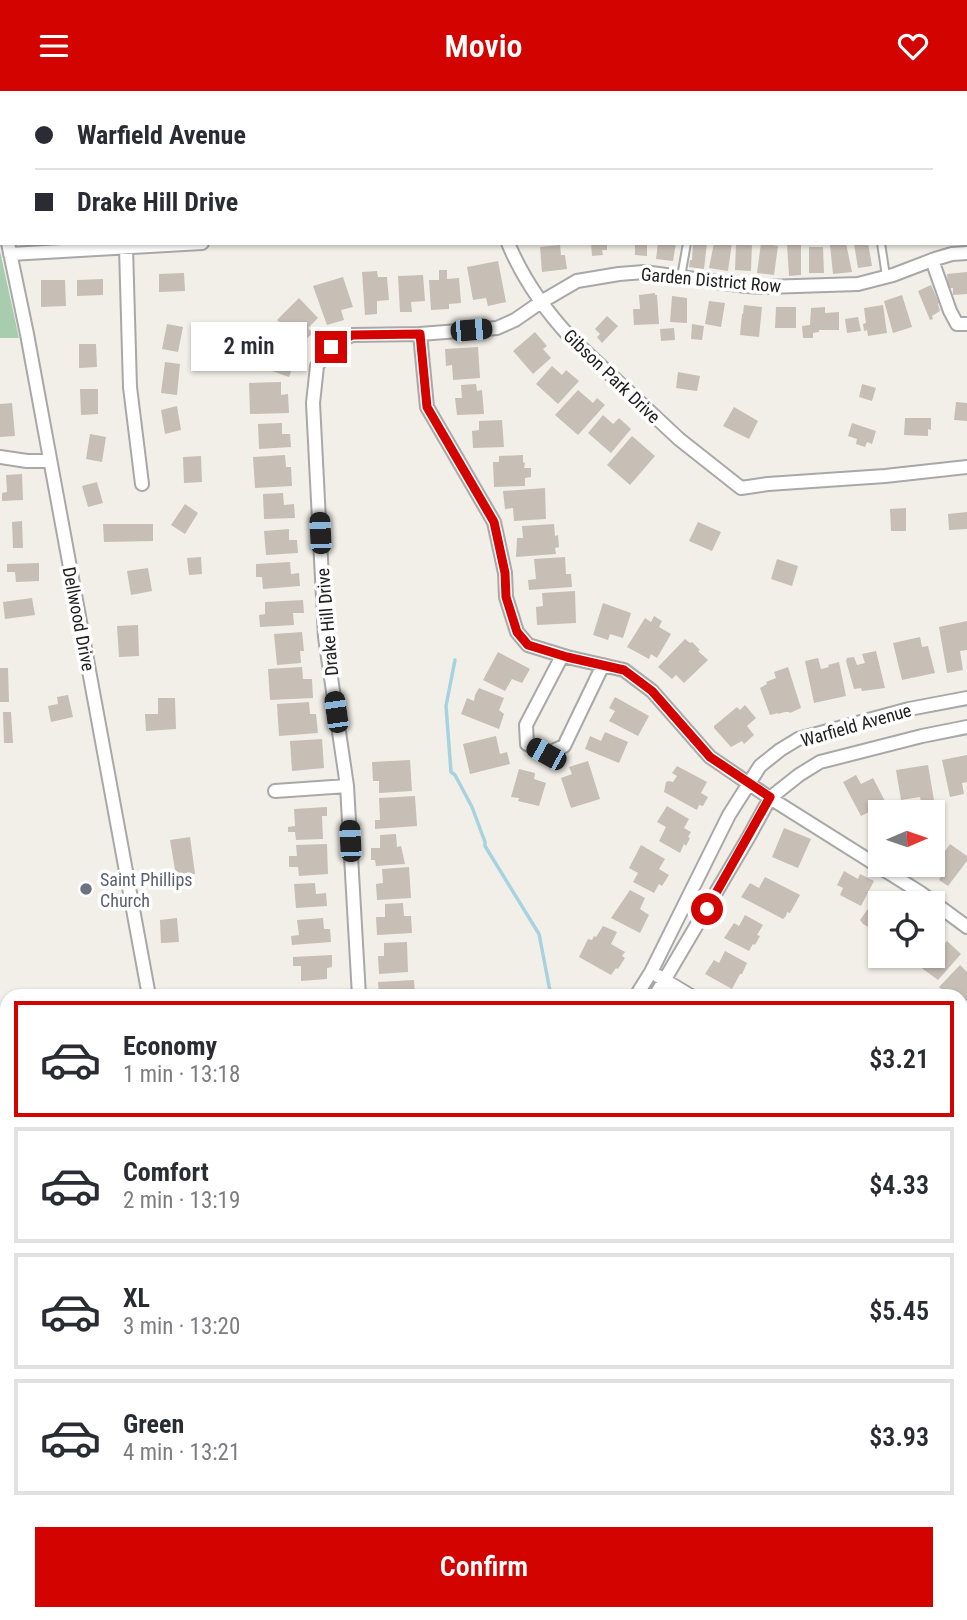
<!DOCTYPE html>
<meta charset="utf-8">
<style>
body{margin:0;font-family:"Roboto Condensed",sans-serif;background:#f2f2f3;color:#2b2b33;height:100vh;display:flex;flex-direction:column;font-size:26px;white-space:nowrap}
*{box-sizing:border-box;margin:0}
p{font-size:23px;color:#7c7c81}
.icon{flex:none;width:38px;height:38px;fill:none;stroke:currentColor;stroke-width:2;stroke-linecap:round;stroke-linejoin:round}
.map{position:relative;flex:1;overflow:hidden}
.details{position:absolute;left:0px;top:898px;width:968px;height:632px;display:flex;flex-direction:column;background:#fff;border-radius:21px 21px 0 0;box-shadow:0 2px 5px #0004}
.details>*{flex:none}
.banner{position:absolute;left:0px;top:0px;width:968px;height:154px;box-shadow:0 2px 5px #0004;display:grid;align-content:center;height:154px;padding:0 35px;background:#fff}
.needle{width:46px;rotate:88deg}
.tools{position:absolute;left:868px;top:709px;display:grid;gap:14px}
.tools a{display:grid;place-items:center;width:77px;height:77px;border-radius:0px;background:#fff;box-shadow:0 2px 5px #0004;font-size:35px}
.end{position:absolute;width:32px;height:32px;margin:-16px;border:9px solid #d30300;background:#fff;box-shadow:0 0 0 4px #fff}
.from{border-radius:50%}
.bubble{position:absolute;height:49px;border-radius:0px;background:#fff;box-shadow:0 2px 5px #0004;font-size:23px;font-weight:600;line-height:49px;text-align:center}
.car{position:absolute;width:21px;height:42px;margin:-21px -10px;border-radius:9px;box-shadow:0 0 5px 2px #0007;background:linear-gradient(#222 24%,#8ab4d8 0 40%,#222 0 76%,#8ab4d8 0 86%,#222 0)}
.banner b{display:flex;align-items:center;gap:24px;height:66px;font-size:26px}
.banner b+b{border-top:2px solid #e1e1e2}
.banner i{width:18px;height:18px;background:#2b2b33}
ul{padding:12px 0 0;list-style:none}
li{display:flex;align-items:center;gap:21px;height:116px;margin:0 14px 10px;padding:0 21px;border:4px solid #e1e1e2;border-radius:0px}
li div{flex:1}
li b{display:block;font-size:26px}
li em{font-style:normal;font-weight:600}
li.current{border-color:#d30300}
li>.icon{width:63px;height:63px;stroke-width:1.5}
.action{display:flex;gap:14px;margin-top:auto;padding:14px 35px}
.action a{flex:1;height:80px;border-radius:0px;background:#d30300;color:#fff;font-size:28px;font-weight:600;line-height:80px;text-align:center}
header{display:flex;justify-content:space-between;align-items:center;height:91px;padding:0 35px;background:#d30300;color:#fff;font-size:32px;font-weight:600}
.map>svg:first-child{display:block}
.forest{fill:#aad39b}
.cemetery{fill:#a8ccae}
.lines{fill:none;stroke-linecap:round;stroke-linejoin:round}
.stream{stroke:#a7d3e1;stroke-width:3.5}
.building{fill:#c7beb6}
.lane-casing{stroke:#a8a8a8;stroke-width:10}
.street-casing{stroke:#a8a8a8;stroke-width:16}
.lane{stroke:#fff;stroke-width:6}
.street{stroke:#fff;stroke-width:12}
.route{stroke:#d30300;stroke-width:9}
.worship-dot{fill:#6b7280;stroke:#fff;stroke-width:2.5}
.labels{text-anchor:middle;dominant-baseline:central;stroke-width:7;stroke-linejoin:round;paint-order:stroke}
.street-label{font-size:18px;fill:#212121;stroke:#fff}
.worship-label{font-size:18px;fill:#5b616d;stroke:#fff;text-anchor:start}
</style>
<header><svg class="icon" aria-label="menu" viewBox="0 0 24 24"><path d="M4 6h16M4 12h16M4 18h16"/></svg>Movio<svg class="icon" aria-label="heart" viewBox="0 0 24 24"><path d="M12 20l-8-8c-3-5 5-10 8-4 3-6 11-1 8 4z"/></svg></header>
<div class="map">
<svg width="967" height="1529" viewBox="0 0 967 1529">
<rect width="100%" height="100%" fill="#f2efe8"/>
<path class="forest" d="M539 0H937L938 2H534Z"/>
<path class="cemetery" d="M0 160 19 247H0Z"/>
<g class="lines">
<path class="stream" d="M455 569 446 615 451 681 455 684 472 716 485 751V755L539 843 551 905
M961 1385 967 1396"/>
</g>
<path class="building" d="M591 152H607V159H602L603 164 592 165Z
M635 152H647V165L635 164Z
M658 152H676L673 170 656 168Z
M693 152H707L704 178 689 176 690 169H692Z
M714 152H732L728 180 709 177Z
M736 152 752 153 751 180 735 179Z
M761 152 778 155 774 184 757 182Z
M791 152H800L801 154V184L789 185 787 154H791Z
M846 152 852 181 833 183 830 154Z
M868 152 872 175 858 177 854 153Z
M560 154 561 164H565L567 178 542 181 540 156Z
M809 156H823L824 182H809Z
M498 170 506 211 488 215 486 207 473 209 467 176Z
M439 179H447V188L459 187 461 212 449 213V218L431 219 429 189H439Z
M377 180 378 186H387L389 209 377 210V223L365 224 362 181Z
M967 181V203L953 204V197H948L947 183Z
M184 182 185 200 159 201V183Z
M423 184 425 210 411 211 412 221H400L398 185Z
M343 186 353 216 341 219 344 229 327 234 313 195Z
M103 188V204L77 205V189Z
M41 189H65L66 215 41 216Z
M931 194 939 212 938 213 940 220 932 225 933 228 930 229 918 200Z
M655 202V204H657L659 233 634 234 633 218H640L639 204Z
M902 204 912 236 893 242 884 210Z
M672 205 687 207V232L670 231Z
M299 207 318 227 308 237 313 242 301 253 277 229Z
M709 210 725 212 721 236 705 233Z
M744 214 762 216 759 246 740 244 742 223H743Z
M883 214 887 242 868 245 867 239 864 240 863 233 866 232 864 217Z
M776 216H796V237H775Z
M825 216V222L839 221V239H819V241L813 242V247H803L802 235 810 234 811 217Z
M607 225 618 235 602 252 597 246 600 243 595 238Z
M858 226 861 240 847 242 845 228Z
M167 233 183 236 178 261 162 258Z
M692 233 704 235 702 249 691 248Z
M674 237 675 249 661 250 660 238Z
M535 241 547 255 543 258 551 267 533 283 513 260Z
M269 251 293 259 290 268 295 269 289 286 261 276Z
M79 253H96L97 276 79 277Z
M478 256 480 287 453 289 452 274 446 275 445 258Z
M165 271 180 273 177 304 161 302Z
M552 275 562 284 566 279 579 290 558 313 536 293Z
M678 281 700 285 697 300 676 297Z
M281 291V304L288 303 289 322 250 323 249 292Z
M476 293 477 300 482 299 484 323 457 324 455 307H462L461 294Z
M862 293 876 297 872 310 859 306Z
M80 298H98V323L81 324Z
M578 299 593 312 597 307 605 314 578 344 555 324Z
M956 311 967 312V330L954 329Z
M12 312 15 345 0 346V313Z
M177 315 181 339 165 343 161 319Z
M734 316 758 330 749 348 723 335Z
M603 324 613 333 619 327 631 338 611 362 588 342Z
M905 327H931V339L928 338V345L904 344Z
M502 329 504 356 473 357 472 340 479 339V330Z
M282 332V343H290L291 356 259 358 258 333Z
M852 332 876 340 872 353 867 351 865 356 856 353 857 348 848 345Z
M90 343 106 346 102 371 86 368Z
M632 345 655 365 630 394 607 374Z
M285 364 286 376H291L292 395 255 397 253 366Z
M523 364V371L525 372 524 377H531V386L525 387V395L494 396 493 371H499V365Z
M201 365 202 391 184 392 183 366Z
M22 383 23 409 2 410V402L7 401 6 384Z
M97 391 103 412 88 416 82 395Z
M545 397 546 428 514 430 513 417 505 418 503 400Z
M283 402 284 414 294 413 295 427 264 428 263 403Z
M185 413 198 422 185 443 171 434Z
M906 417V440H891L890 418Z
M967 421V438L949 439 948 423Z
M22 430 23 457H13L12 431Z
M698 431 721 441 712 460 689 450Z
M103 433H153V450L104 451Z
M554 433 555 445 558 444 559 456 555 457 556 463 516 466 517 447H523L522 435Z
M289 438V449H297L298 462 266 464 264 440Z
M201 466 202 483 189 484 187 467Z
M565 466 566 483H571L572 496 529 499 528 489 536 488 534 468Z
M777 468 798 475 792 495 771 488Z
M290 471 291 483 299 482 300 495 263 498 262 486H256V473Z
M39 472V490L16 491 15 481H7V473Z
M148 477 152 500 131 504 127 480Z
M575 500 576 532 537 534 536 516 543 515 542 502Z
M32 507 35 524 5 528 3 511Z
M303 509 304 522H293L294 534 260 536 259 524 265 523V511Z
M603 512 631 522 623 547 610 543 608 549 593 544Z
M654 525 662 530 659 536 671 543 657 567 651 563 649 568 627 556 645 527 651 531Z
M967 530V559L960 560 963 579 947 582 939 536Z
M138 534 139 565 119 566 117 535Z
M302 541 304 560H300L301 572 277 574 274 543Z
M920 546 922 556 928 555 935 582 902 589 893 552Z
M685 548 690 552 692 551 700 559 698 560 708 569 684 592 676 584 672 588 658 576Z
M876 560 885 597 862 600 861 597 854 598 846 570 847 567 854 566 857 574 865 572 862 563Z
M498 561 530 578 522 592 512 588 505 600 483 589Z
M818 567 821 578 829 576 828 574 839 571 846 605 814 612 805 570Z
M302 576 303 588H312L313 607 270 609 268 578Z
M788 576 801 617 790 622 789 621H785L778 623V622L770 624 760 597 767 593 766 591 776 587 774 581Z
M0 577H8L9 611H0Z
M479 597 504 607 499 619 504 623 499 638 461 623 467 607 474 610 475 604Z
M68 604 73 626 51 631 48 615 58 613 57 606Z
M615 606 649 625 638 645 609 630 615 620 609 617Z
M158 607H175L176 638 146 640 145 623H158Z
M309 611 310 623H316L318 642 279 645 277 613Z
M745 614 756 627 747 635 754 644 744 653 742 650 731 656 714 637V635L737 616 740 619Z
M3 621H11L13 652H4Z
M605 641 628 651 619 672 585 658 590 645 601 650Z
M496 645 500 663 507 661 510 673 470 683 463 653Z
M322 648 324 677 292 680 290 650Z
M967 664V691L962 692 964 703 950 706 942 669Z
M410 669 412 700 379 702V690H373L372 671Z
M588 670 600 708 571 717 561 687 572 683 569 676Z
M928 674 935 715 922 717 920 706 901 709 896 679Z
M677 675 707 691 701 702 708 706 703 715 699 714 697 719 664 701 666 691 669 690 673 691 677 685 672 682Z
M519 678 535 682 534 688 546 692 539 715 518 710 519 707 511 706Z
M856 684 861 693 873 687 886 712 861 725 843 691Z
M415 705 417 735 375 738V729H380L379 707Z
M667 715 689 728 684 737 691 741 688 746 690 747 686 755 684 753 680 762 659 750 666 736 657 731Z
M327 716V725H322L323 748 296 749 295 741H288V736L295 735 294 718Z
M784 737 811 748 798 777 772 766Z
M396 743 397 756 401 755 405 773 376 775 375 769H371V757H380V744Z
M190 746 195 783 176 785 170 749Z
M327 753 328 783 299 785 298 776H289V765H297L296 754Z
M950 753 967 765V770L948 795 939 789 944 781 935 774Z
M641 754 665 768 659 778 669 784 662 795 659 793 654 802 633 791 638 782 629 777Z
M409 776 411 807 377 809 376 793 383 792 382 778Z
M844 780 858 788 860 783 874 790 861 815 840 804 843 797 837 794Z
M765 786 800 804 790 822 787 821 786 825 783 828 741 806 750 792 759 797Z
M315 792 316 803 326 802 327 815 296 817 294 793Z
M630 799 645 807 640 818 649 824 640 842 611 827Z
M875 808 880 812V843L863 833 860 829Z
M403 812 404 825H411L412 842 377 844 376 826H385V813Z
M745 824 763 834 757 844 760 845 755 854 753 853 749 860 724 847 734 832 739 835Z
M177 827 179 851 161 852 160 829Z
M323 827 324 838H330L331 851 292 854 291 845 299 844 297 829Z
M603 835 617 841 611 853 625 861 622 865 625 867 618 878 616 877 611 884 579 866 588 848 592 849 594 845 596 846Z
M934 848 942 855 947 850 961 863 938 889 923 878 915 869 919 864H933Z
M407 851 408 881 379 883 378 865H384V852Z
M725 860 747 872 742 883H740L732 898 705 883 714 869 719 872Z
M332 864V876L327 877V888L301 890V875H293V866Z
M960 874 967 881V909L965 911 961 905H959L952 899 947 903 939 896Z
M414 889 415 905 379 903 378 891Z
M335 900V905H303L302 902Z
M967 1115V1155L961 1146V1136L963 1134 961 1131V1120Z
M967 1226V1250L961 1256V1231Z
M7 1412V1452L0 1443V1417Z
M963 1509 967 1511V1529H951L955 1522H961V1513Z
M119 1522H149L148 1529H118Z
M184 1522H209V1529H184Z
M232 1522H263V1529H232Z
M278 1522H311V1529H278Z
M375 1522H415L416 1529H376Z
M540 1522H569L566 1529H551Z
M665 1522H694L695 1524 690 1529H661L667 1525Z"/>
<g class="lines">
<defs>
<path id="lane" d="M962 0 964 2
M881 152 886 185
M681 186 687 152"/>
<path id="street" d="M469 0 470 2
M0 120 2 127
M8 152 27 243 149 905
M508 152C523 188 544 218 570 246L679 348 741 397 768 393 885 385 967 376
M126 157 130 296 142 393
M10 163 202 152
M932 169 950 220 957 233H967
M420 243 427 316 494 431 505 482 506 506 517 541 528 554 567 566 624 579 652 600 710 666 770 707 921 802 967 836
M0 366 27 370H50
M562 565 526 634 527 653 546 663 564 655 603 574
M275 700 347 695
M658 885 691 905
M359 905 347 695 325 546 313 312 317 275 331 255 352 244 420 243 497 237 515 229 541 211 577 190 619 183 644 181 746 195 766 196 858 193 893 184 935 168 952 163 967 162
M636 905 651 881 729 724 760 675 780 659 798 648 909 618 967 607
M655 905 748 747 770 707 799 684 820 671 922 645 967 636
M961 1181 967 1189
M0 1312 7 1316
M0 1378 7 1377
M442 1522 443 1529
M629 1522 633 1529
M892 1522 900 1529
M817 1529 832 1522"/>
</defs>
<use href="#lane" class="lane-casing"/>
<use href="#street" class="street-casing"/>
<use href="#lane" class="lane"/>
<use href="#street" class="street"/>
</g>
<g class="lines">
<path class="route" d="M331 256 352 244 420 243 427 316 494 431 505 482 506 506 517 541 528 554 567 566 624 579 652 600 710 666 770 706 707 818"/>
</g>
<circle class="worship-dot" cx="86" cy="798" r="7"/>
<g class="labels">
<g class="street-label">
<text transform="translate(711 189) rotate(5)">Garden District Row</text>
<text transform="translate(612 285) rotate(44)">Gibson Park Drive</text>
<text transform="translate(79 528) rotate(79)">Dellwood Drive</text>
<text transform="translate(327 531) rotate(-95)">Drake Hill Drive</text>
<text transform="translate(856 634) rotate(-16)">Warfield Avenue</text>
</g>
<g class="worship-label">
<text x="100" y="788">Saint Phillips<tspan x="100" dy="21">Church</tspan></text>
</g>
</g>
</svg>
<div class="tools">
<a><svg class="needle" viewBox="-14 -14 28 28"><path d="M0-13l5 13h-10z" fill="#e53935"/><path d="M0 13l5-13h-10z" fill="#7c7c81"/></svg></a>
<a><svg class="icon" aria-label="locate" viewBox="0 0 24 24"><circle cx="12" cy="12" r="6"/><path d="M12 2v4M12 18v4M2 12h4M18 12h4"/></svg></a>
</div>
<i class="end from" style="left:707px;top:818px"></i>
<i class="end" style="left:331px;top:256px"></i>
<div class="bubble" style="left:191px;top:231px;width:116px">2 min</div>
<i class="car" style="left:471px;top:239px;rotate:85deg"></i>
<i class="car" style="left:320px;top:442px;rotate:357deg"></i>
<i class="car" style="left:336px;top:621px;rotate:352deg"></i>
<i class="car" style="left:546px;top:663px;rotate:299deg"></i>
<i class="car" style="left:350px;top:750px;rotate:357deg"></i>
<div class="banner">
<b><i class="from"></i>Warfield Avenue</b>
<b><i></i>Drake Hill Drive</b>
</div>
<section class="details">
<ul>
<li class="current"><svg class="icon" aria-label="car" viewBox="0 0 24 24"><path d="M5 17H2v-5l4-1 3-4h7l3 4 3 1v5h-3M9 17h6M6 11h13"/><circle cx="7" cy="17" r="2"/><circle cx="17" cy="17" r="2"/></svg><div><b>Economy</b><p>1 min · 13:18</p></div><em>$3.21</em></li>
<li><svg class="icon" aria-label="car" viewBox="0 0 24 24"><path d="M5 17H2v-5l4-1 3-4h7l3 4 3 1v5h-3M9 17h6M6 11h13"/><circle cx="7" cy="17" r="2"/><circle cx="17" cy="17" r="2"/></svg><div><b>Comfort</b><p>2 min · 13:19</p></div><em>$4.33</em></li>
<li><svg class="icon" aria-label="car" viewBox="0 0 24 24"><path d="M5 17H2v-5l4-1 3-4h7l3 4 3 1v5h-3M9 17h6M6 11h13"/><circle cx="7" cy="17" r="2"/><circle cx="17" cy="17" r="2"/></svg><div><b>XL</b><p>3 min · 13:20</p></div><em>$5.45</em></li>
<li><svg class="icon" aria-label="car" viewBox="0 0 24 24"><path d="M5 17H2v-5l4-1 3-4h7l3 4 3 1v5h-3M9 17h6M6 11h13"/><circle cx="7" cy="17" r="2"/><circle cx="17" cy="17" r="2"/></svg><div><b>Green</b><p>4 min · 13:21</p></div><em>$3.93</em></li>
</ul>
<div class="action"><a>Confirm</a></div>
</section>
</div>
